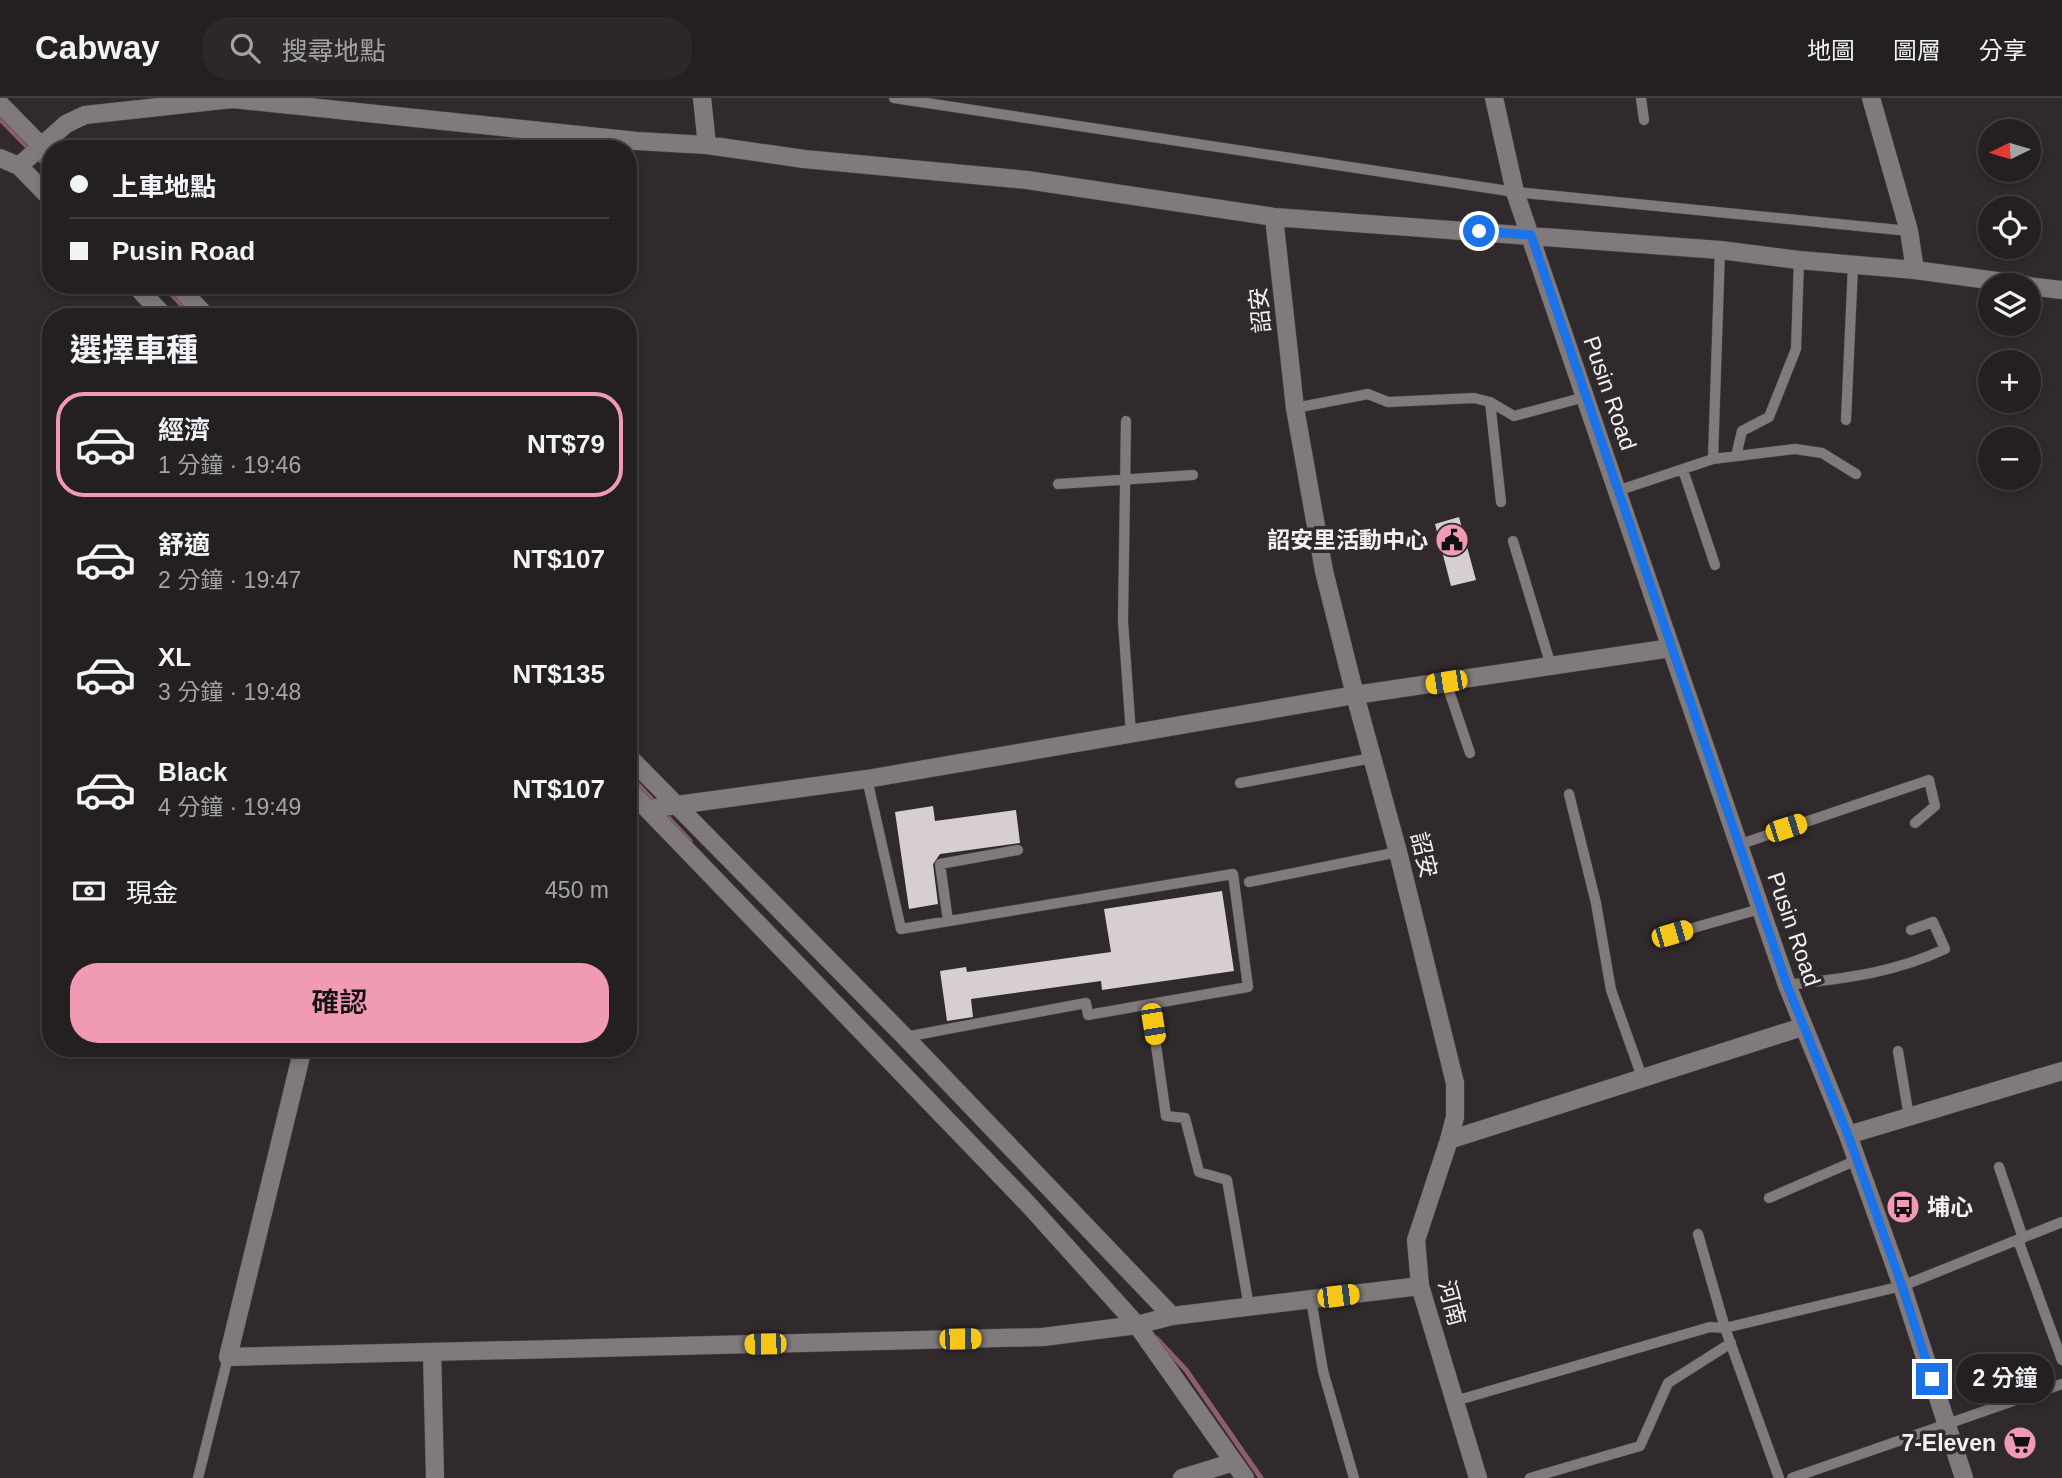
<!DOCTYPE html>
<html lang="zh-TW">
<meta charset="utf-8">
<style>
body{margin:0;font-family:Helvetica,"Noto Sans TC",sans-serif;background:#2c282a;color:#f1f3f6;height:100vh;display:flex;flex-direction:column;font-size:26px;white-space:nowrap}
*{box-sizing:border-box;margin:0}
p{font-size:23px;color:#a3a3a5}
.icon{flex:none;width:38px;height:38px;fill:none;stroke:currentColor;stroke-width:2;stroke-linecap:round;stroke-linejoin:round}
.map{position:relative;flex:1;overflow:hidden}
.side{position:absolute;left:42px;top:210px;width:595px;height:749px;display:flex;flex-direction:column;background:#242021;border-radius:28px;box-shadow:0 4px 10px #0003,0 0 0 2px #413e3f}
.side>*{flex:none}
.guide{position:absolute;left:42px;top:42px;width:595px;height:154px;border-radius:28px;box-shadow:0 4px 10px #0003,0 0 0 2px #413e3f;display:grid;align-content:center;height:154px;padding:0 28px;background:#242021}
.needle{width:46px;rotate:265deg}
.tools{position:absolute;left:1978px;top:21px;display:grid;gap:14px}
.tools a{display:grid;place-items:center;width:63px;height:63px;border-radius:50%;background:#242021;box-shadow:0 4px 10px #0003,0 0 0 2px #413e3f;font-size:35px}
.end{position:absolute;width:32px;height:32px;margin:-16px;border:9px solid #1a73e8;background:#fff;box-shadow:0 0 0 4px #fff}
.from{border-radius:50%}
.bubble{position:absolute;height:49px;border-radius:24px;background:#242021;box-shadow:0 4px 10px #0003,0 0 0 2px #413e3f;font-size:23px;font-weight:600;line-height:49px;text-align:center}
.car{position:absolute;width:21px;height:42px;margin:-21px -10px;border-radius:9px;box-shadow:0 0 5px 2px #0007;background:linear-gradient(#f5c518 24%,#345 0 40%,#f5c518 0 76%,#345 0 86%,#f5c518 0)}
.guide b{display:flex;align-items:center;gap:24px;height:66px;font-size:26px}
.guide b+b{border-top:2px solid #413e3f}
.guide i{width:18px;height:18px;background:#f1f3f6}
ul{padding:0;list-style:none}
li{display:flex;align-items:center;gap:21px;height:105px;margin:0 14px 10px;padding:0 14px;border:4px solid transparent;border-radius:28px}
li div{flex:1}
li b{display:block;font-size:26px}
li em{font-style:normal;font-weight:600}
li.current{border-color:#f19ab3}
li>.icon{width:63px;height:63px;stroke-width:1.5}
h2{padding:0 28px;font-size:32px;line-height:84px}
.pay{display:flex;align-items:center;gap:18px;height:77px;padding:0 28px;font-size:26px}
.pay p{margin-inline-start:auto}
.primary-button{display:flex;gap:14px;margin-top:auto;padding:14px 28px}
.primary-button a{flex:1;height:80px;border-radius:28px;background:#f19ab3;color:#111;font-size:28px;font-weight:600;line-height:80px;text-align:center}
header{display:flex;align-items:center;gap:42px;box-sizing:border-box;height:98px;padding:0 35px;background:#242021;border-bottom:2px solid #413e3f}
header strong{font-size:33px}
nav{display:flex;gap:38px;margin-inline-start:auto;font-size:24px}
.search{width:490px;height:63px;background:#2c282a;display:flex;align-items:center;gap:18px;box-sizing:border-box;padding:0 24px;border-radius:28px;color:#a3a3a5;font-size:26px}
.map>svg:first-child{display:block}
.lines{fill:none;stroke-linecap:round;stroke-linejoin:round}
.stream{stroke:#8d5f6c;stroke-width:5}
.building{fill:#d6ced0}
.lane-casing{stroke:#4d4849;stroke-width:11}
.street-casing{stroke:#4d4849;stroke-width:19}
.secondary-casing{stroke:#4d4849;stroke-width:19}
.lane{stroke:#817a7c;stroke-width:10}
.street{stroke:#817a7c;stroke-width:18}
.secondary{stroke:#817a7c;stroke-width:18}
.route{stroke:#1a73e8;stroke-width:9}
.labels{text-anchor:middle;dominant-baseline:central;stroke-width:7;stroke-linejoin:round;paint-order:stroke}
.street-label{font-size:23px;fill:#f4f0f1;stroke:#302a2c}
.poi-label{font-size:23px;font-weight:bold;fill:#f4f0f1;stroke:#302a2c;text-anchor:end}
</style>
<header>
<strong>Cabway</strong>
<div class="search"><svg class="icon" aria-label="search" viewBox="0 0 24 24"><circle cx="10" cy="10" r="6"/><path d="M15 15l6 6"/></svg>搜尋地點</div>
<nav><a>地圖</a><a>圖層</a><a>分享</a></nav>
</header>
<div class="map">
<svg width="2062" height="1380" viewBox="0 0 2062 1380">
<rect width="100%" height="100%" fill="#302a2c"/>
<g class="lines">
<path class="stream" d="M0 21 51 73
M163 187 193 219
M628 676 657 707
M663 714 690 743
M1156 1240 1186 1272 1261 1380"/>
</g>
<path class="building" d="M1459 419 1476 482 1451 488 1435 426Z
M933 708 935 723 1016 712 1020 745 940 756 933 766 938 806 909 811 895 714Z
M1222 793 1234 873 1102 892 1101 883 971 901 973 919 947 923 940 873 966 869 967 874 1111 854 1104 811Z"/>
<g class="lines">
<defs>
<path id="lane" d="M894 0 1515 94 1909 133
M1641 0 1644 22
M1490 304 1501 404
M1295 310 1368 296 1388 304 1474 300 1490 304 1514 318 1585 299
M1846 322 1853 167
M1126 323 1123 523 1131 636
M1736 358 1742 333 1769 319 1796 251 1799 162
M1713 361 1720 152
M1683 372 1715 467
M1058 386 1193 377
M1617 393 1713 361 1795 351 1822 355 1856 376
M1513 443 1551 568
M1446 584 1470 655
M867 681 901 831 1233 776 1248 889 1088 917 1086 905 905 939
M1240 685 1372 660
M1569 696 1596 805 1611 892 1643 982
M1738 747 1929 682 1935 708 1915 725
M1249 784 1398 754
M948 823 940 766 1018 752
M1672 836 1760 811
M1787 887C1845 880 1891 876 1945 851L1933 824 1911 832
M1153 926 1166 1018 1185 1020 1199 1074 1227 1082 1249 1209
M1898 953 1909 1019
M1999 1069 2023 1140
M1769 1100 1857 1062
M1698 1136 1725 1230 1779 1380
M2018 1142 2062 1262
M1311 1201 1323 1273 1354 1380
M1455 1303 1710 1229 1725 1230 1902 1188 2062 1124
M198 1380 228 1259
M1530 1380 1640 1348 1668 1285 1731 1245
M1792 1380 2062 1286"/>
<path id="street" d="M702 0 707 47
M1494 0 1515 94 1617 393 1787 887 1848 1037 1902 1188 1964 1380
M1871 0 1909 133 1915 172
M0 6 51 58
M0 60 19 68 66 26 85 17 232 1 637 43 707 47 804 61 1027 82 1274 119 1720 152 1799 162 1915 172 2026 187
M19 68 51 101
M1274 119 1295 310 1324 473 1355 597 1398 754 1455 985V1019L1449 1042
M135 187 165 219
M177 187 207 219
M2028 188 2062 192
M628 658 905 939 1172 1218
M628 691 1027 1105 1137 1227 1245 1380
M648 711 867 681 1355 597 1671 550
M303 950 228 1259 1043 1239 1137 1227 1172 1218 1420 1188
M1848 1037 2062 973
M432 1254 435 1380
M1182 1380 1234 1364"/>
<path id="secondary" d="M1478 1380 1420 1188 1416 1142 1449 1042 1802 929"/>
</defs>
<use href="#lane" class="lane-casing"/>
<use href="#street" class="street-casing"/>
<use href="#secondary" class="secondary-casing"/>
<use href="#lane" class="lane"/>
<use href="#street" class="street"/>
<use href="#secondary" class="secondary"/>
</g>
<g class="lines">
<path class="route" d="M1479 133 1531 137 1787 887 1848 1037 1902 1188 1932 1281"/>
</g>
<defs>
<symbol id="civic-disc" viewBox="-11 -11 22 22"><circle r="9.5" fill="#f19ab3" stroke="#302a2c"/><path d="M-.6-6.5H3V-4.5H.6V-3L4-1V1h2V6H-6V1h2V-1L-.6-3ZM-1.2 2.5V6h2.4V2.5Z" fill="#111"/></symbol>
<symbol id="bus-disc" viewBox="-11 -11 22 22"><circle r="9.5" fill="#f19ab3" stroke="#302a2c"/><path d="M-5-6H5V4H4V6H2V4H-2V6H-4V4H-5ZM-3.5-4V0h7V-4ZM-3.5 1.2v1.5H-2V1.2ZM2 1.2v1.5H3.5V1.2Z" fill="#111"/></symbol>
<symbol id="supermarket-disc" viewBox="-11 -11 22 22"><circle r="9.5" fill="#f19ab3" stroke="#302a2c"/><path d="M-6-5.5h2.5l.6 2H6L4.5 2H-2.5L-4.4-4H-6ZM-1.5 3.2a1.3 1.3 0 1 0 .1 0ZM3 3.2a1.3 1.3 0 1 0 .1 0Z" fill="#111"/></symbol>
</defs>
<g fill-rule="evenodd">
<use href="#civic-disc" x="1433" y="423" width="38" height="38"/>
<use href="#bus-disc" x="1884" y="1090" width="38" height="38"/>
<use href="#supermarket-disc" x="2001" y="1326" width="38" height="38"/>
</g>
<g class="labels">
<g class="street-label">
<text transform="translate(1260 212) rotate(-96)">詔安</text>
<text transform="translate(1610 295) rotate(71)">Pusin Road</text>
<text transform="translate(1424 757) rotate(76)">詔安</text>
<text transform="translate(1794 831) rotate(71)">Pusin Road</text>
<text transform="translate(1452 1205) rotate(75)">河南</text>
</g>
<g class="poi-label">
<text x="1428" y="442">詔安里活動中心</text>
<text x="1927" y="1109" text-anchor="start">埔心</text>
<text x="1996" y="1345">7-Eleven</text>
</g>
</g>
</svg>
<div class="tools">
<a><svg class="needle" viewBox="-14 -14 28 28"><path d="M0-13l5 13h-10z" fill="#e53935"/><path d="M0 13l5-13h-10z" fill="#a3a3a5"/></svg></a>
<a><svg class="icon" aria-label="locate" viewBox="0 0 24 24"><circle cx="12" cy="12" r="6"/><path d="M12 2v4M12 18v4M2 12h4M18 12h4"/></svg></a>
<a><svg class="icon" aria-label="layers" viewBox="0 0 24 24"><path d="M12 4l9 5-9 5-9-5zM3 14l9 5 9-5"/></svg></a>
<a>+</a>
<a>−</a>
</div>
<i class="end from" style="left:1479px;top:133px"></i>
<i class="end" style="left:1932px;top:1281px"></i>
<div class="bubble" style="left:1956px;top:1256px;width:98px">2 分鐘</div>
<i class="car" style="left:1446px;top:584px;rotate:261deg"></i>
<i class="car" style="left:1786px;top:730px;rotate:72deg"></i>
<i class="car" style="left:1672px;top:836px;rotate:74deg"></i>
<i class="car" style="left:1153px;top:926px;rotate:171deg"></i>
<i class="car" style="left:1338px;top:1198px;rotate:83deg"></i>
<i class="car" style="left:960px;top:1241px;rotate:89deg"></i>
<i class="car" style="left:765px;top:1246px;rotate:269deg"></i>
<div class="guide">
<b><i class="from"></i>上車地點</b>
<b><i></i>Pusin Road</b>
</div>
<section class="side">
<h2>選擇車種</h2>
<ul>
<li class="current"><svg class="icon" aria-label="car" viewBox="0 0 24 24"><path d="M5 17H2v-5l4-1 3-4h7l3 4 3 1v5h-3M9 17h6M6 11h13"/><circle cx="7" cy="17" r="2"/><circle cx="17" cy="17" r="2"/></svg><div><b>經濟</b><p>1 分鐘 · 19:46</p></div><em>NT$79</em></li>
<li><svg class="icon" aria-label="car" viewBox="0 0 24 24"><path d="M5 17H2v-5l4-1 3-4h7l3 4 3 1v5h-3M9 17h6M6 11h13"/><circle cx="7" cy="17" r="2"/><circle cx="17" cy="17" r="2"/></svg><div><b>舒適</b><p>2 分鐘 · 19:47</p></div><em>NT$107</em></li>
<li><svg class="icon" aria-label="car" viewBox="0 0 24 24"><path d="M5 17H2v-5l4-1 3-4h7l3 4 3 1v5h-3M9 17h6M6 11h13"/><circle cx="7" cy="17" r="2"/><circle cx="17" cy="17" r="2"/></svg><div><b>XL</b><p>3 分鐘 · 19:48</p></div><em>NT$135</em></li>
<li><svg class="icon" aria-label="car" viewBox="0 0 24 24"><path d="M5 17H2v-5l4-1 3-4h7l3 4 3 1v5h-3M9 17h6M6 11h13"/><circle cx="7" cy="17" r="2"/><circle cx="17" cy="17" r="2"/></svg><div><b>Black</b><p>4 分鐘 · 19:49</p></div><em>NT$107</em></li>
</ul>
<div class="pay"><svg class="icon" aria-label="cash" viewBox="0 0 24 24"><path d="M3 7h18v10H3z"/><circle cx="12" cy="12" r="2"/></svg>現金<p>450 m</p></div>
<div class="primary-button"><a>確認</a></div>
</section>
</div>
